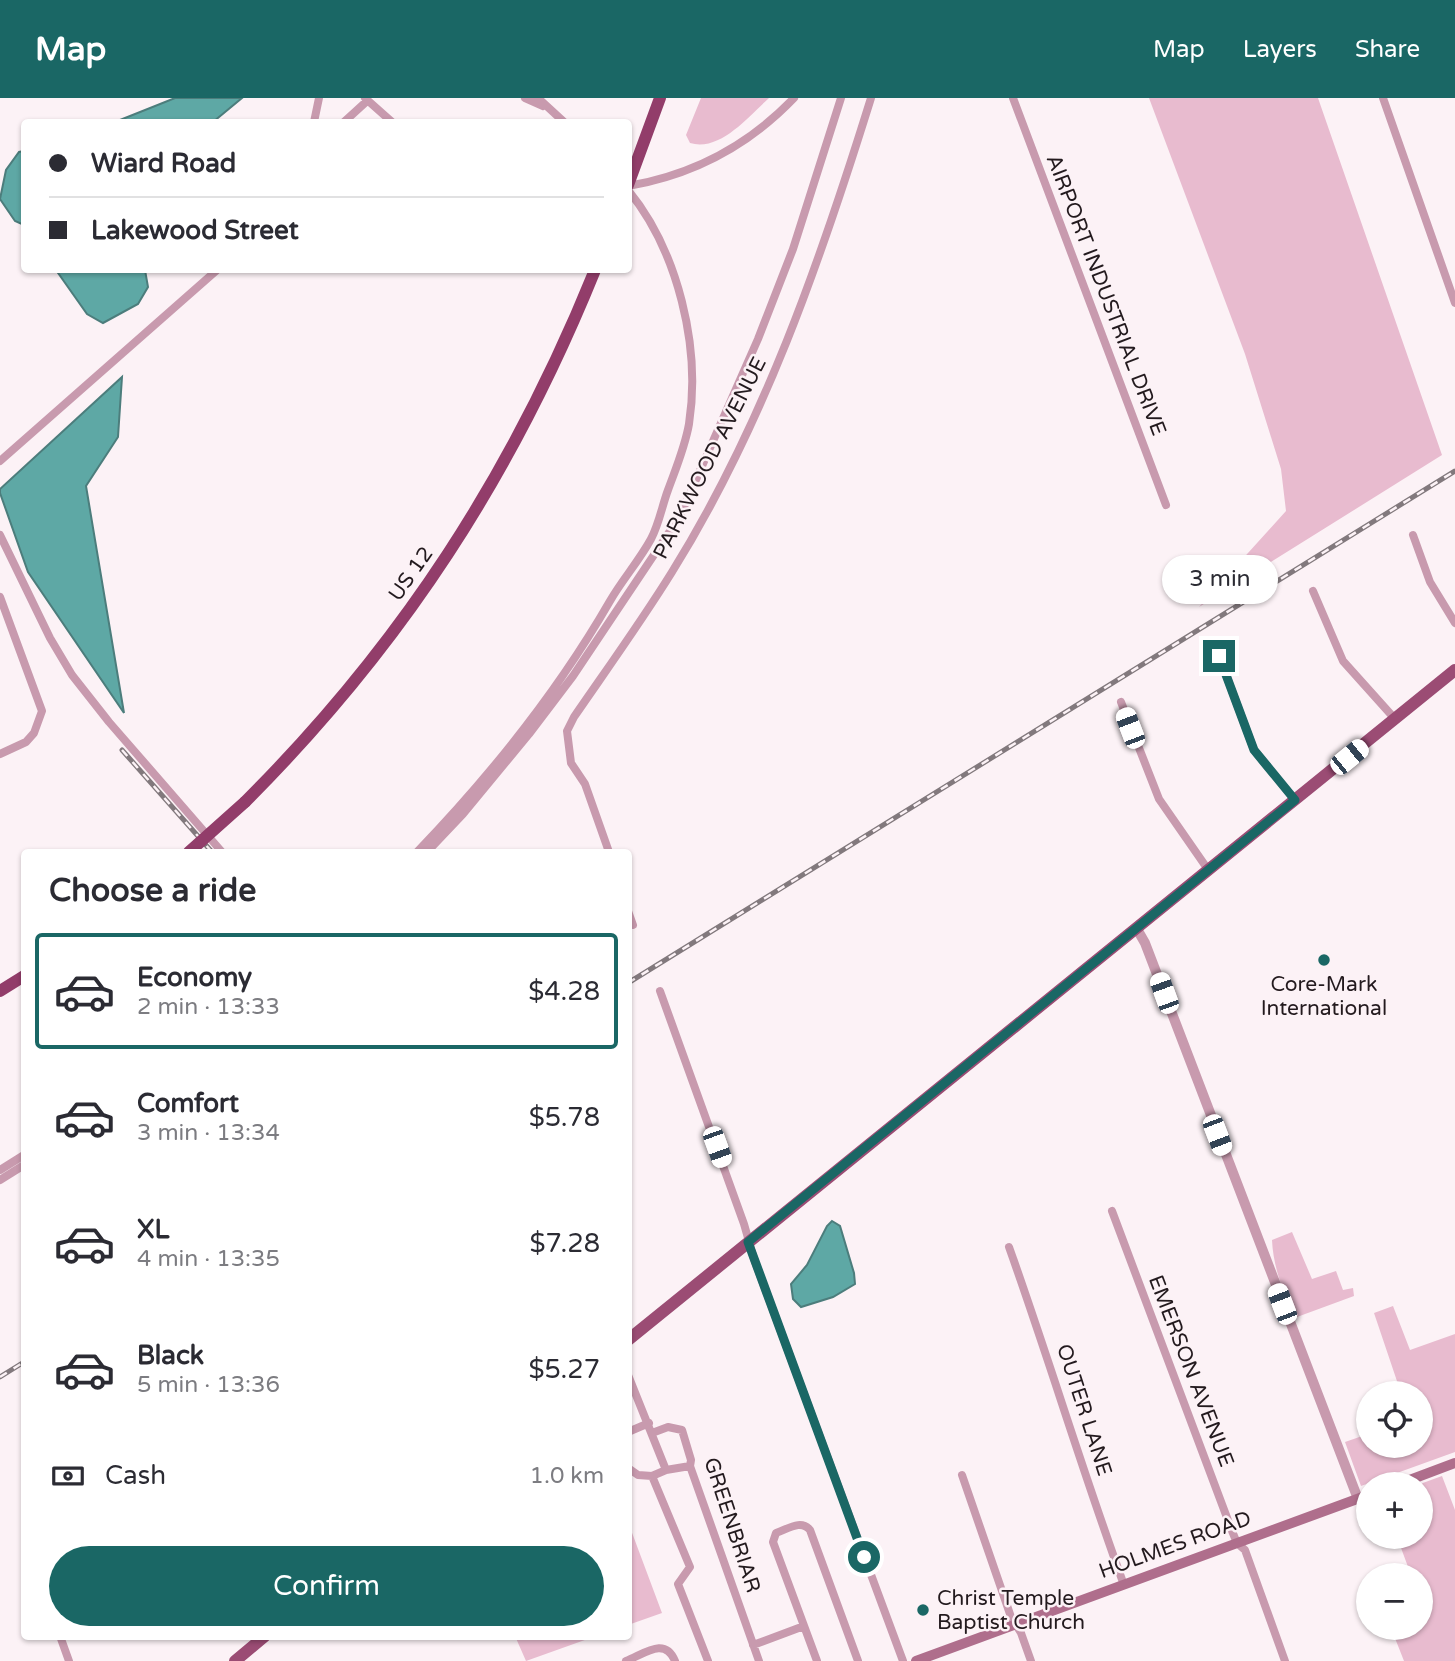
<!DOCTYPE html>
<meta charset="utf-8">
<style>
body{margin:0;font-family:"Varela Round",sans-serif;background:#f7f7f7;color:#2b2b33;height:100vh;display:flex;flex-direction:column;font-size:26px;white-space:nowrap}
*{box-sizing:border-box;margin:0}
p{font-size:23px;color:#7c7c81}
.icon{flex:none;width:38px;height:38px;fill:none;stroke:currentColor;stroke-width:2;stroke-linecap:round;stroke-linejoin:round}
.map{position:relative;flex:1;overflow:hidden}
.panel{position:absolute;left:21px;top:751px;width:611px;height:791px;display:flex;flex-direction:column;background:#fff;border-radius:7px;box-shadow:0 2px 5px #0004}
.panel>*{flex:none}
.top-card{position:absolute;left:21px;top:21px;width:611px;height:154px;border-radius:7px;box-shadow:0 2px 5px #0004;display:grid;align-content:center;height:154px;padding:0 28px;background:#fff}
.buttons{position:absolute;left:1356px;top:1283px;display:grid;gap:14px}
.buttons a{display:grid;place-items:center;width:77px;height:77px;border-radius:50%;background:#fff;box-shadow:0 2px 5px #0004;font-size:35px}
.end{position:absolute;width:32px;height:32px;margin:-16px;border:9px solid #1a6765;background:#fff;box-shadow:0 0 0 4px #fff}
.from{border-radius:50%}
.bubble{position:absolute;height:49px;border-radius:24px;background:#fff;box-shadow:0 2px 5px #0004;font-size:23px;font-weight:600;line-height:49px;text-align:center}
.car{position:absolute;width:21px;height:42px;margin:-21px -10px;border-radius:9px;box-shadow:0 0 5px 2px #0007;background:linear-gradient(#fff 24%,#345 0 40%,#fff 0 76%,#345 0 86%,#fff 0)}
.top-card b{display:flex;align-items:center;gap:24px;height:66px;font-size:26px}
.top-card b+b{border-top:2px solid #e1e1e2}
.top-card i{width:18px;height:18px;background:#2b2b33}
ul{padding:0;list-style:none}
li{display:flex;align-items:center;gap:21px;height:116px;margin:0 14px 10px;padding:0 14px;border:4px solid transparent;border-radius:7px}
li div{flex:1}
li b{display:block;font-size:26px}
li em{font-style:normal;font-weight:600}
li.current{border-color:#1a6765}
li>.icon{width:63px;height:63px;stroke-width:1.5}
h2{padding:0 28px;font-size:32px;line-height:84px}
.pay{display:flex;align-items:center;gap:18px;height:77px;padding:0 28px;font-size:26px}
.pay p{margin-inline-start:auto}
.action{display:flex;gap:14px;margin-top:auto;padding:14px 28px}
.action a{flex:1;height:80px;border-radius:42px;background:#1a6765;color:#fff;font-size:28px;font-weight:600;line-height:80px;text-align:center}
header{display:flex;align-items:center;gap:42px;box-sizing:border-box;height:98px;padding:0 35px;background:#1a6765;color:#fff}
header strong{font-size:33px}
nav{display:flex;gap:38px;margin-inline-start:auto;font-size:24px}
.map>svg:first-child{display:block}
.green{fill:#e8bbcf}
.water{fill:#5ea8a5;stroke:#4c7d7c;stroke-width:2}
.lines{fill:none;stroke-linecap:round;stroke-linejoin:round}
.minor{stroke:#c89aae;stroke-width:8}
.tertiary{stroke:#c89aae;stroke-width:10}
.secondary{stroke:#af6e8c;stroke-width:10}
.primary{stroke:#9b4c74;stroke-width:12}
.trunk{stroke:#923d6a;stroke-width:12}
.rail-casing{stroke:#82797d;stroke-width:5}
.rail{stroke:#fcf2f6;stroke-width:2.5;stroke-dasharray:8;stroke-linecap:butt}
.trunk-bridge{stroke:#923d6a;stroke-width:12}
.route{stroke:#1a6765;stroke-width:9}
.poi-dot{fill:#1a6765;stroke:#fcf2f6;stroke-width:2.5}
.labels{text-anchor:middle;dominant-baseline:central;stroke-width:5;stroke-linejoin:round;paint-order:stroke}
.street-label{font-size:21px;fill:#231a1e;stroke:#fcf2f6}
.poi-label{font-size:21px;fill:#231a1e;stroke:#fcf2f6}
</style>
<header>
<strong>Map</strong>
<nav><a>Map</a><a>Layers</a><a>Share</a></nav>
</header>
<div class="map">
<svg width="1455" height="1563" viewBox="0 0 1455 1563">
<rect width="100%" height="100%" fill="#fcf2f6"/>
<path class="green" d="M701 0H769C749 18 720 54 690 45L686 37Z
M1149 0H1318L1442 357 1199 509 1286 413 1281 371 1245 256Z
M1292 1134 1312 1181 1336 1173 1343 1192 1353 1190 1354 1198 1297 1219C1283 1198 1273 1167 1272 1142Z
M1393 1208 1410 1252 1455 1236V1354L1361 1388 1345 1344 1368 1336V1348H1421V1295H1401L1374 1215Z
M1442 1378 1455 1412V1563H1404L1391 1530H1421V1477H1411L1397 1439 1421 1438 1420 1386Z
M628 1424 662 1515 628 1527Z
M515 1538H596L526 1563Z"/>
<path class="water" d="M175 0H242L213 24H115Z
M24 53V127L15 123 0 101 6 72 19 54Z
M56 172H145L148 189 138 206 103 225 87 216Z
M122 279 118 339 86 388 124 615 28 474 0 395V391Z
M832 1123 840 1128 854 1175 855 1186 833 1199 801 1209 793 1201 791 1186 807 1167 827 1128Z"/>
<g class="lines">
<path class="minor" d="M365 0 392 24
M525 0 543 8
M538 0 564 24
M1013 0 1166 407
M1383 0 1455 205
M314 24 319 0
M344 24 367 3
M628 88C692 77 749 47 794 0
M0 363 217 172
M0 437 50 540 72 577 109 624 222 754
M1413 437 1430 484 1455 525
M1313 493 1343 563 1395 621
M0 499 42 613 34 635 26 644 0 656
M1219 558 1254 652 1295 702
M1121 604 1159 701 1209 773
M417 754C490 678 557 595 610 503 622 482 639 463 651 441 659 426 662 408 668 392 676 370 685 349 689 326 701 249 678 153 628 92
M427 754 463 716 529 636 573 578 680 418 758 241 793 151 841 0
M609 754 585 686 571 665 567 633 574 619C607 571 641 524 672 474 763 328 820 164 871 0
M628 813 633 827
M660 893 744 1126 754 1161 903 1563
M0 1072 24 1057
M0 1082 24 1067
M1112 1113 1232 1433 1237 1445 1245 1452 1285 1563
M1009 1149C1049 1261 1083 1375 1124 1487
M628 1277 666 1372
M628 1334 649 1325
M652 1335 668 1329 682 1332 691 1362 690 1368 759 1563
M628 1370 638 1377 652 1378 690 1469 678 1486 708 1563
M962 1377 1011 1519 1021 1535 1031 1563
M652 1378 666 1372 690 1368
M60 1538 69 1563
M753 1547 804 1528
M626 1563C644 1556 665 1538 675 1563
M817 1563 773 1444 776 1435C788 1431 801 1421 810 1432L858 1563"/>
<path class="tertiary" d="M1137 831 1145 845 1358 1401"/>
<path class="secondary" d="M1399 1386 1455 1365
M916 1563 1368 1397"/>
<path class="primary" d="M628 1242 1455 572
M235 1563 265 1538"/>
<path class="trunk" d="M628 87 660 0
M245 704C402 547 512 377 595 172
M0 893 24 878"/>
<defs>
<path id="rail" d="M122 652 212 754
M628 885 1455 373
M0 1279 24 1264"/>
</defs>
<use href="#rail" class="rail-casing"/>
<use href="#rail" class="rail"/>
<path class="trunk-bridge" d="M189 754 245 704"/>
</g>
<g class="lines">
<path class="route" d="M864 1459 748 1144 1295 702 1254 652 1219 558"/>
</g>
<g class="poi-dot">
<circle cx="1324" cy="862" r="7"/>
<circle cx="923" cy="1512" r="7"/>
</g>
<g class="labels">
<g class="street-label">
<text transform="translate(1106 197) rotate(69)">AIRPORT INDUSTRIAL DRIVE</text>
<text transform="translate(710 360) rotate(-63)">PARKWOOD AVENUE</text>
<text transform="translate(411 476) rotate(-55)">US 12</text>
<text transform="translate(1191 1273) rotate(69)">EMERSON AVENUE</text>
<text transform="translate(1084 1312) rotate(72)">OUTER LANE</text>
<text transform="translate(732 1427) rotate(72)">GREENBRIAR</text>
<text transform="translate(1175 1447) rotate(-20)">HOLMES ROAD</text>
</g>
<g class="poi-label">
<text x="1324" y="886">Core-Mark<tspan x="1324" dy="24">International</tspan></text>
<text x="937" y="1500" text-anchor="start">Christ Temple<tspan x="937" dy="24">Baptist Church</tspan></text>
</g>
</g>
</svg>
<div class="buttons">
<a><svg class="icon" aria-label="locate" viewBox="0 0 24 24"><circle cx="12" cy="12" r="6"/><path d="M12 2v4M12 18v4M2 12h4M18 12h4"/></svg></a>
<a>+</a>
<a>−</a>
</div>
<i class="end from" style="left:864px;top:1459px"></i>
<i class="end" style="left:1219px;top:558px"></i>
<div class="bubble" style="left:1162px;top:457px;width:116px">3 min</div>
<i class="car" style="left:1130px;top:630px;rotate:339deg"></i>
<i class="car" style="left:1349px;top:659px;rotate:51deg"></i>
<i class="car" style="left:1164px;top:895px;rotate:340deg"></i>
<i class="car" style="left:1217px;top:1037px;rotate:159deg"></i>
<i class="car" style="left:717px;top:1049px;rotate:160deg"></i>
<i class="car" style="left:1282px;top:1206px;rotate:339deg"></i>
<div class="top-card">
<b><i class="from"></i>Wiard Road</b>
<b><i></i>Lakewood Street</b>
</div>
<section class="panel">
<h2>Choose a ride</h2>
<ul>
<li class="current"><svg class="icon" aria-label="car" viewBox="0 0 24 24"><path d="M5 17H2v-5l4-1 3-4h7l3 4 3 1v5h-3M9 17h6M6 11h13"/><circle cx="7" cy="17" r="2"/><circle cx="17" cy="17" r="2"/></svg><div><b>Economy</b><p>2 min · 13:33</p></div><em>$4.28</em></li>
<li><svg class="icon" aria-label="car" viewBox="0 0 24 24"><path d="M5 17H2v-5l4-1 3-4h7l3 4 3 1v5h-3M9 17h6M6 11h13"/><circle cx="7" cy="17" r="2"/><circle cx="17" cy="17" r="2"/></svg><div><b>Comfort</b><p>3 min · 13:34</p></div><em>$5.78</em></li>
<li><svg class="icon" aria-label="car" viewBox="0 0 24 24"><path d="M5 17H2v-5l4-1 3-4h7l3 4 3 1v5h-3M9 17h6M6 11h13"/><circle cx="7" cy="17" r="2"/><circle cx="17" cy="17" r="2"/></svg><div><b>XL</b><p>4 min · 13:35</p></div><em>$7.28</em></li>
<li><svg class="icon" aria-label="car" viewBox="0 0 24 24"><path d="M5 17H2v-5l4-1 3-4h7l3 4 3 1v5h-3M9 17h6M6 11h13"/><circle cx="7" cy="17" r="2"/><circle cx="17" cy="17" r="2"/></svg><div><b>Black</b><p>5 min · 13:36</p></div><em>$5.27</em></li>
</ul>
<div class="pay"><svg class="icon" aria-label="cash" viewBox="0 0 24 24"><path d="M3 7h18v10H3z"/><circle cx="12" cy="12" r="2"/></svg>Cash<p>1.0 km</p></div>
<div class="action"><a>Confirm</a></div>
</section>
</div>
